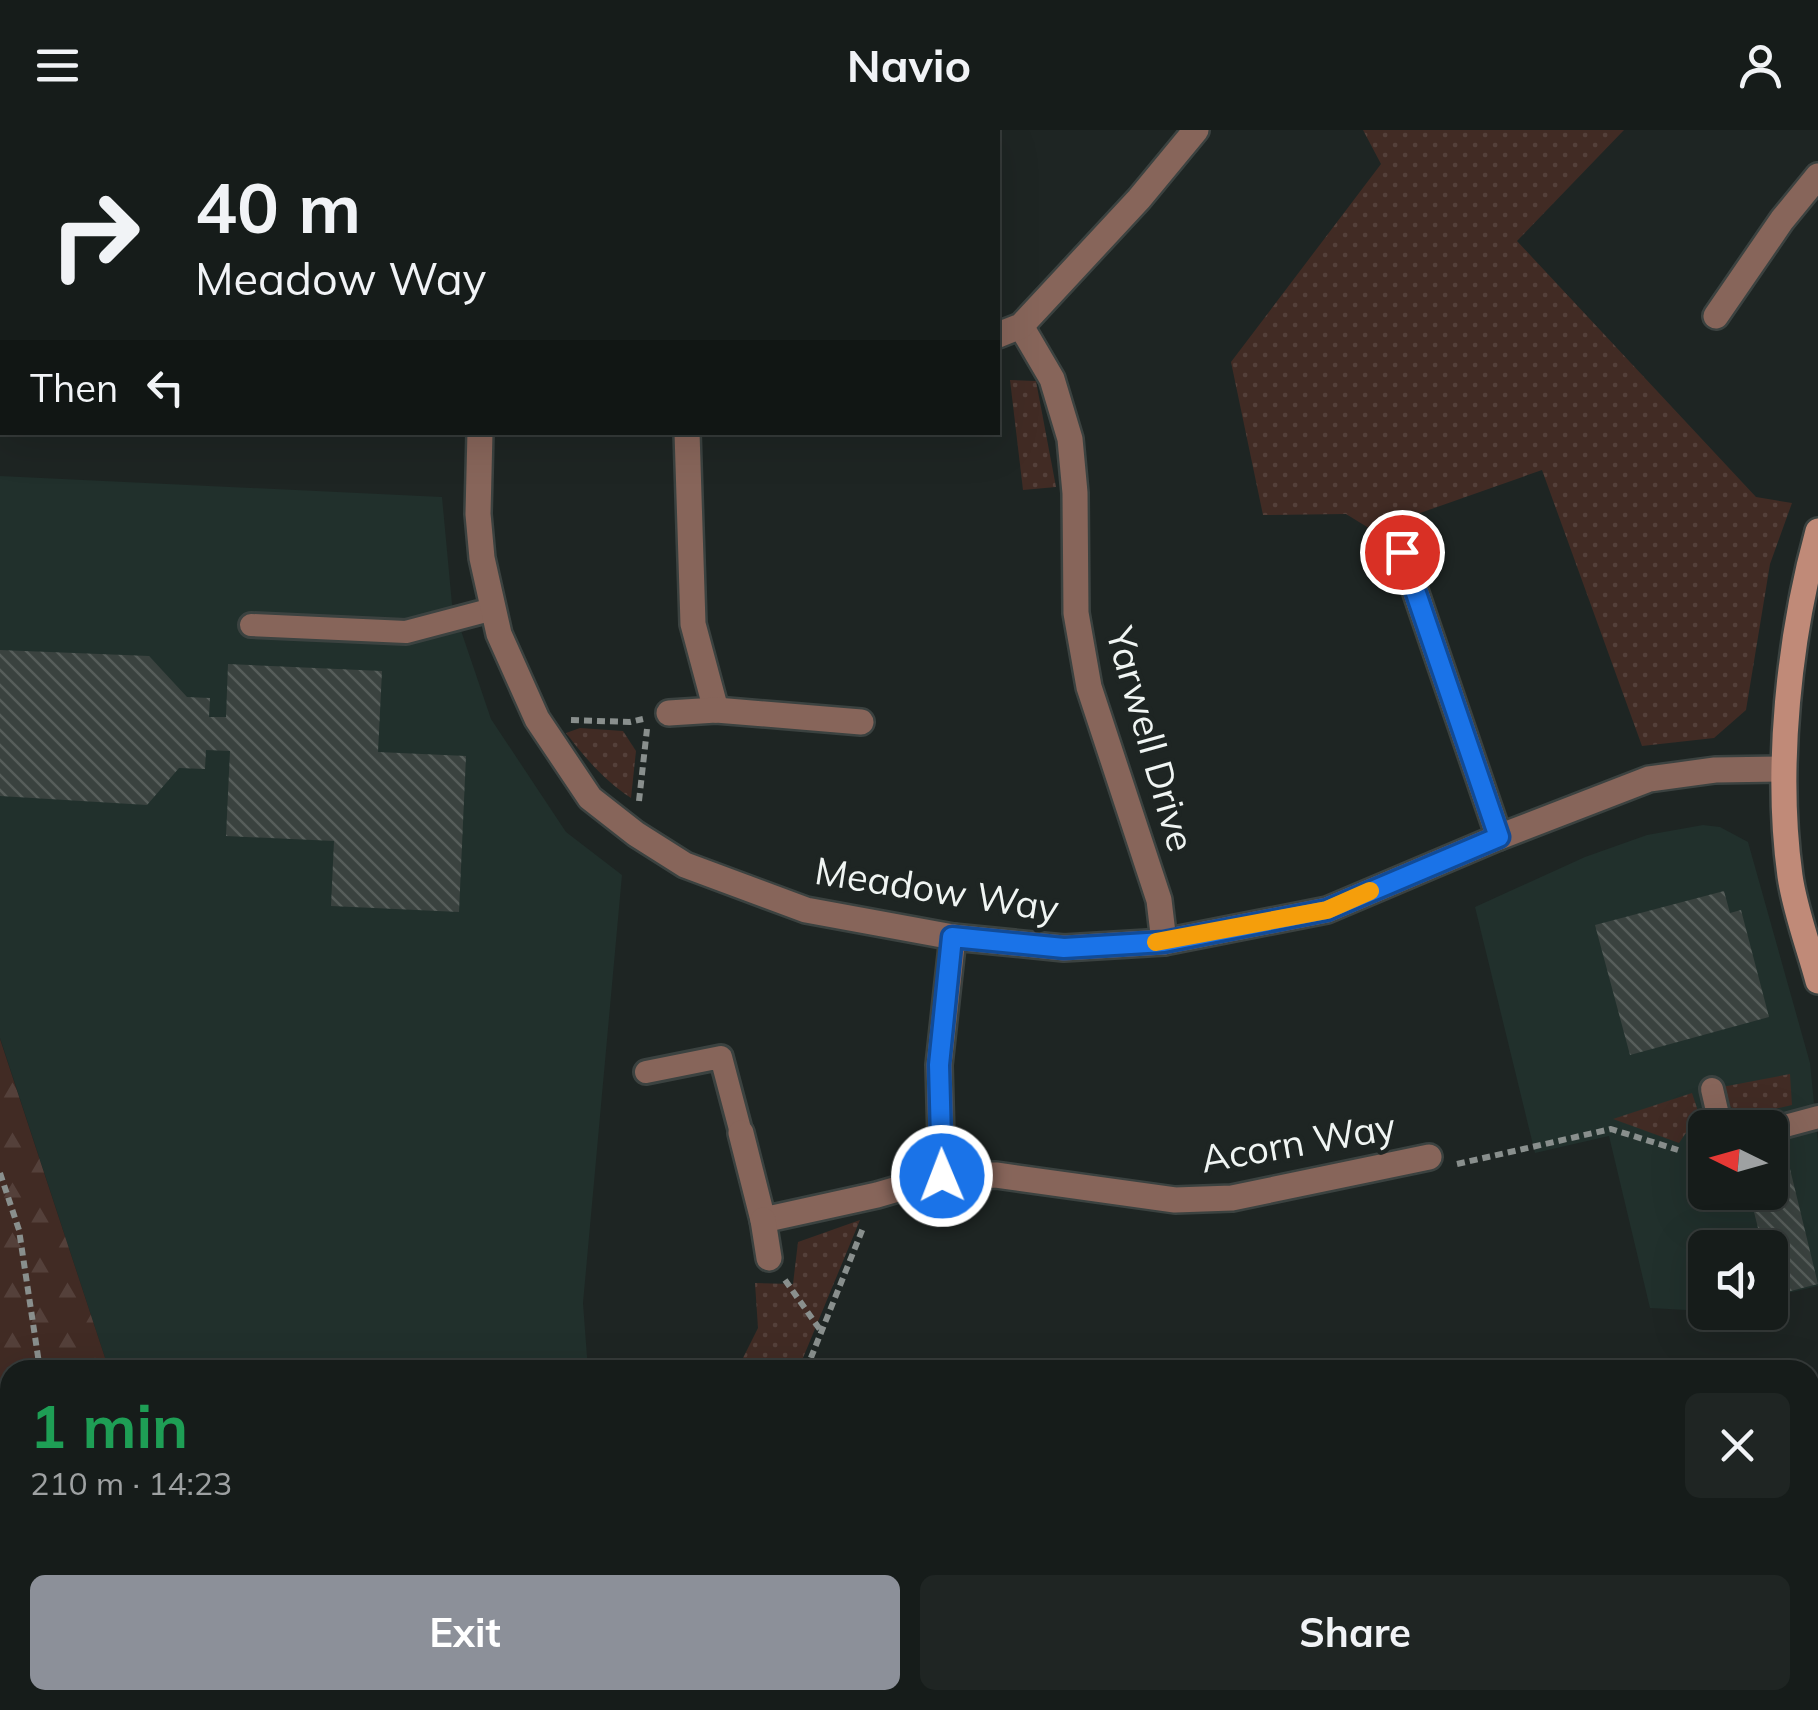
<!DOCTYPE html>
<meta charset="utf-8">
<style>
body{margin:0;font-family:Mulish,sans-serif;background:#1f2523;color:#f1f3f6;height:100vh;display:flex;flex-direction:column;font-size:38px;white-space:nowrap}
*{box-sizing:border-box;margin:0}
p{font-size:32px;color:#9ea1a2}
.icon{flex:none;width:55px;height:55px;fill:none;stroke:currentColor;stroke-width:2;stroke-linecap:round;stroke-linejoin:round}
.map{position:relative;flex:1;overflow:hidden}
.sheet{position:absolute;left:0px;top:1230px;width:1820px;height:350px;display:flex;flex-direction:column;background:#161c1a;border-radius:30px 30px 0 0;box-shadow:0 10px 40px #0002,0 0 0 2px #353a39}
.sheet>*{flex:none}
.banner{position:absolute;left:0px;top:0px;width:1000px;height:305px;box-shadow:0 10px 40px #0002,0 0 0 2px #353a39;background:#161c1a;color:#f1f3f6;overflow:hidden}
.needle{width:65px;rotate:275deg}
.buttons{position:absolute;left:1688px;top:980px;display:grid;gap:20px}
.buttons a{display:grid;place-items:center;width:100px;height:100px;border-radius:15px;background:#161c1a;box-shadow:0 10px 40px #0002,0 0 0 2px #353a39;font-size:50px}
.pin{position:absolute;display:grid;place-items:center;width:85px;height:85px;color:#fff;margin:-42px;border:5px solid #fff;border-radius:50%;box-shadow:0 2px 10px #0007}
.me{position:absolute;width:110px;margin:-55px;rotate:359deg;stroke-linejoin:round;filter:drop-shadow(0 0 8px #0008)}
.turn{display:flex;align-items:center;gap:35px;height:210px;padding:0 30px;font-size:45px}
.turn .icon{width:130px;height:130px;stroke-width:2.5}
.turn b{display:block;font-size:70px;line-height:85px}
.then{display:flex;align-items:center;height:95px;padding:0 30px;background:#0003;gap:20px;font-size:38px}
.round{display:grid;place-items:center;flex:none;width:105px;height:105px;border-radius:15px;background:#1f2523}
.headline{display:flex;align-items:center;justify-content:space-between;height:170px;padding:0 30px}
h1{font-size:60px;font-weight:700;line-height:75px;color:#1e9e55}
.action{display:flex;gap:20px;margin-top:auto;padding:20px 30px}
.action a{flex:1;height:115px;border-radius:15px;background:#8c9099;color:#fff;font-size:40px;font-weight:700;line-height:115px;text-align:center}
.action a+a{background:#1f2523;color:#f1f3f6}
header{display:flex;justify-content:space-between;align-items:center;height:130px;padding:0 30px;background:#161c1a;font-size:45px;font-weight:700}
.map>svg:first-child{display:block}
.built{fill:#21302c;fill-rule:evenodd}
.grass{fill:url(#grass-dots)}
.forest{fill:url(#forest-firs)}
.building{fill:url(#building-back-hatch)}
.lines{fill:none;stroke-linecap:round;stroke-linejoin:round}
.lane-casing{stroke:#3b4240;stroke-width:28}
.street-casing{stroke:#3b4240;stroke-width:30}
.secondary-casing{stroke:#3b4240;stroke-width:30}
.path{stroke:#898f8d;stroke-width:6;stroke-dasharray:8 5;stroke-linecap:butt}
.lane{stroke:#87655a;stroke-width:22}
.street{stroke:#87655a;stroke-width:25}
.secondary{stroke:#c08a78;stroke-width:25}
.route-casing{stroke:#114b97;stroke-width:25}
.route{stroke:#1a73e8;stroke-width:18}
.slow{stroke:#f59e0b;stroke-width:18}
.labels{text-anchor:middle;dominant-baseline:central;stroke-width:9;stroke-linejoin:round;paint-order:stroke}
.street-label{font-size:38px;fill:#f0f5f3;stroke:#1e2523}
</style>
<header><svg class="icon" aria-label="menu" viewBox="0 0 24 24"><path d="M4 6h16M4 12h16M4 18h16"/></svg>Navio<svg class="icon" aria-label="person" viewBox="0 0 24 24"><circle cx="12" cy="8" r="4"/><path d="M4 21q1-7 8-7t8 7"/></svg></header>
<div class="map">
<svg width="1818" height="1580" viewBox="0 0 1818 1580">
<defs>
<pattern id="grass-dots" width="8" height="8" patternUnits="userSpaceOnUse" patternTransform="scale(2.5)"><rect width="8" height="8" fill="#412b24"/><path d="M2 2h.1M6 6h.1" fill="none" stroke="#54403a" stroke-width="1.8" stroke-linecap="round"/></pattern>
<pattern id="forest-firs" width="22" height="20" patternUnits="userSpaceOnUse" patternTransform="scale(2.5)"><rect width="22" height="20" fill="#412b24"/><path d="M5 1l3.5 6h-7zM16 11l3.5 6h-7z" fill="#54403a"/></pattern>
<pattern id="building-back-hatch" width="6" height="6" patternUnits="userSpaceOnUse" patternTransform="scale(2.5)"><rect width="6" height="6" fill="#3a423f"/><path d="M-1 5l2 2M0 0l6 6M5-1l2 2" fill="none" stroke="#575e5b"/></pattern>
</defs>
<rect width="100%" height="100%" fill="#1e2523"/>
<!-- built -->
<g class="built">
<path d="M0,346L442,367L452,474L491,589L566,702L622,745L583,1173L588,1240H109L0,908Z"/>
<path d="M1703,695L1720,697L1748,712L1810,933L1818,1013V1156L1770,1167V1118H1705V1181L1650,1178L1609,1006L1535,1023L1475,777L1585,727L1647,705ZM1705,998H1770V1062H1705Z"/>
</g>
<!-- grass -->
<g class="grass">
<path d="M1363,0H1624L1517,111L1756,367L1792,373L1770,434L1746,580L1714,608L1642,616L1542,340L1372,400L1346,384L1263,385L1231,232L1381,34Z"/>
<path d="M1010,250L1036,251L1056,357L1023,360Z"/>
<path d="M580,598L623,601L636,621L631,668C604,650 586,629 566,603Z"/>
<path d="M1790,944L1792,975L1741,987L1726,972L1722,957Z"/>
<path d="M1692,963L1699,984L1679,1013L1613,989Z"/>
<path d="M860,1090L798,1240H737L758,1198L755,1153L793,1154L798,1112Z"/>
<path d="M10,1373V1468L0,1470V1374Z"/>
<path d="M213,1570H514L513,1580H202Z"/>
</g>
<!-- forest -->
<path class="forest" d="M0,909L109,1240H10V1373L0,1374Z"/>
<!-- building -->
<g class="building">
<path d="M0,520L149,526L187,567L210,568L209,587H226L228,534L382,541L378,622L466,626L459,782L331,776L334,711L226,706L230,621L206,620L205,639L179,638L147,675L0,666Z"/>
<path d="M1724,761L1730,783L1741,780L1769,887L1630,925L1595,795Z"/>
<path d="M1790,1039L1818,1154L1775,1165L1770,1146V1118H1763L1749,1062H1770V1045Z"/>
<path d="M1048,1570H1096L1095,1580H1047Z"/>
<path d="M1185,1570H1233L1232,1580H1184Z"/>
</g>
<g class="lines">
<!-- lane casing -->
<g class="lane-casing">
<g id="lane">
<path d="M251,495L406,502L493,479"/>
<path d="M646,942L721,927L741,1003"/>
<path d="M1712,959L1721,998"/>
<path d="M1770,1000L1818,987"/>
<path d="M1703,1027L1705,1026"/>
</g>
</g>
<!-- street casing -->
<g class="street-casing">
<g id="street">
<path d="M495,2L496,0"/>
<path d="M699,2V0"/>
<path d="M0,173L2,174"/>
<path d="M1716,186L1782,90L1818,46"/>
<path d="M1021,196L1052,249L1070,309L1075,363L1076,483L1089,557L1159,770L1164,812"/>
<path d="M998,205L1021,196L1139,69L1196,0"/>
<path d="M480,302L478,384L482,428L499,504L537,589L590,668L636,704L685,735L806,780L953,807L1064,818L1164,812L1327,780L1499,707L1649,649L1715,640L1783,639"/>
<path d="M687,302L693,494L716,580"/>
<path d="M1402,422L1499,707"/>
<path d="M669,583L716,580L861,592"/>
<path d="M741,1003L763,1090L877,1065L942,1046L996,1045L1175,1070L1232,1068L1429,1027"/>
<path d="M942,1046L939,935L953,807"/>
<path d="M763,1090L769,1128"/>
<path d="M1810,1540L1818,1541"/>
<path d="M202,1580L212,1570"/>
<path d="M513,1580L514,1570"/>
<path d="M1132,1580L1133,1570"/>
<path d="M1491,1580V1570"/>
</g>
</g>
<!-- secondary casing -->
<g class="secondary-casing">
<path id="secondary" d="M1818,401C1789,506 1775,638 1790,746C1795,781 1809,817 1818,851"/>
</g>
<!-- path -->
<g class="path">
<path d="M571,590L630,592L643,589"/>
<path d="M639,671L647,599"/>
<path d="M1457,1034L1611,999L1678,1020"/>
<path d="M0,1043L19,1100L40,1240"/>
<path d="M785,1150L821,1201"/>
<path d="M806,1240L863,1098"/>
<path d="M0,1374L10,1373"/>
</g>
<!-- lane -->
<use href="#lane" class="lane"/>
<!-- street -->
<use href="#street" class="street"/>
<!-- secondary -->
<use href="#secondary" class="secondary"/>
</g>
<g class="lines">
<!-- route casing -->
<g class="route-casing">
<path id="route" d="M942,1046L939,935L952,807L1064,818L1164,812L1327,780L1499,707L1402,422"/>
</g>
<!-- route -->
<use href="#route" class="route"/>
<!-- slow -->
<path class="slow" d="M1156,812L1327,780L1370,761"/>
</g>
<g class="labels">
<!-- street labels -->
<g class="street-label">
<text transform="translate(1151 609) rotate(74)">Yarwell Drive</text>
<text transform="translate(937 759) rotate(9)">Meadow Way</text>
<text transform="translate(1298 1012) rotate(-10)">Acorn Way</text>
</g>
</g>
</svg>
<div class="buttons">
<a><svg class="needle" viewBox="-14 -14 28 28"><path d="M0-13l5 13h-10z" fill="#e53935"/><path d="M0 13l5-13h-10z" fill="#9ea1a2"/></svg></a>
<a><svg class="icon" aria-label="sound" viewBox="0 0 24 24"><path d="M4 9h4l5-4v14l-5-4H4zM17 9q2 3 0 6"/></svg></a>
</div>
<div class="pin" style="left:1402px;top:422px;background:#d93025"><svg class="icon" aria-label="arrive" viewBox="0 0 24 24"><path d="M6 21V4h12l-3 4 3 4H6"/></svg></div>
<svg class="me" style="left:942px;top:1046px" viewBox="-20 -20 40 40"><circle r="17" fill="#1a73e8" stroke="#fff" stroke-width="3"/><path d="M0-11L8 9 0 5-8 9z" fill="#fff"/></svg>
<div class="banner">
<div class="turn"><svg class="icon" aria-label="right" viewBox="0 0 24 24"><path d="M7 20v-9h11M14 6l5 5-5 5"/></svg><div><b>40 m</b>Meadow Way</div></div>
<div class="then">Then<svg class="icon" aria-label="left" viewBox="0 0 24 24"><path d="M17 20v-9H6M10 6l-5 5 5 5"/></svg></div>
</div>
<section class="sheet">
<div class="headline"><div><h1>1 min</h1><p>210 m · 14:23</p></div><a class="round"><svg class="icon" aria-label="close" viewBox="0 0 24 24"><path d="M6 6l12 12M18 6L6 18"/></svg></a></div>
<div class="action"><a>Exit</a><a>Share</a></div>
</section>
</div>
